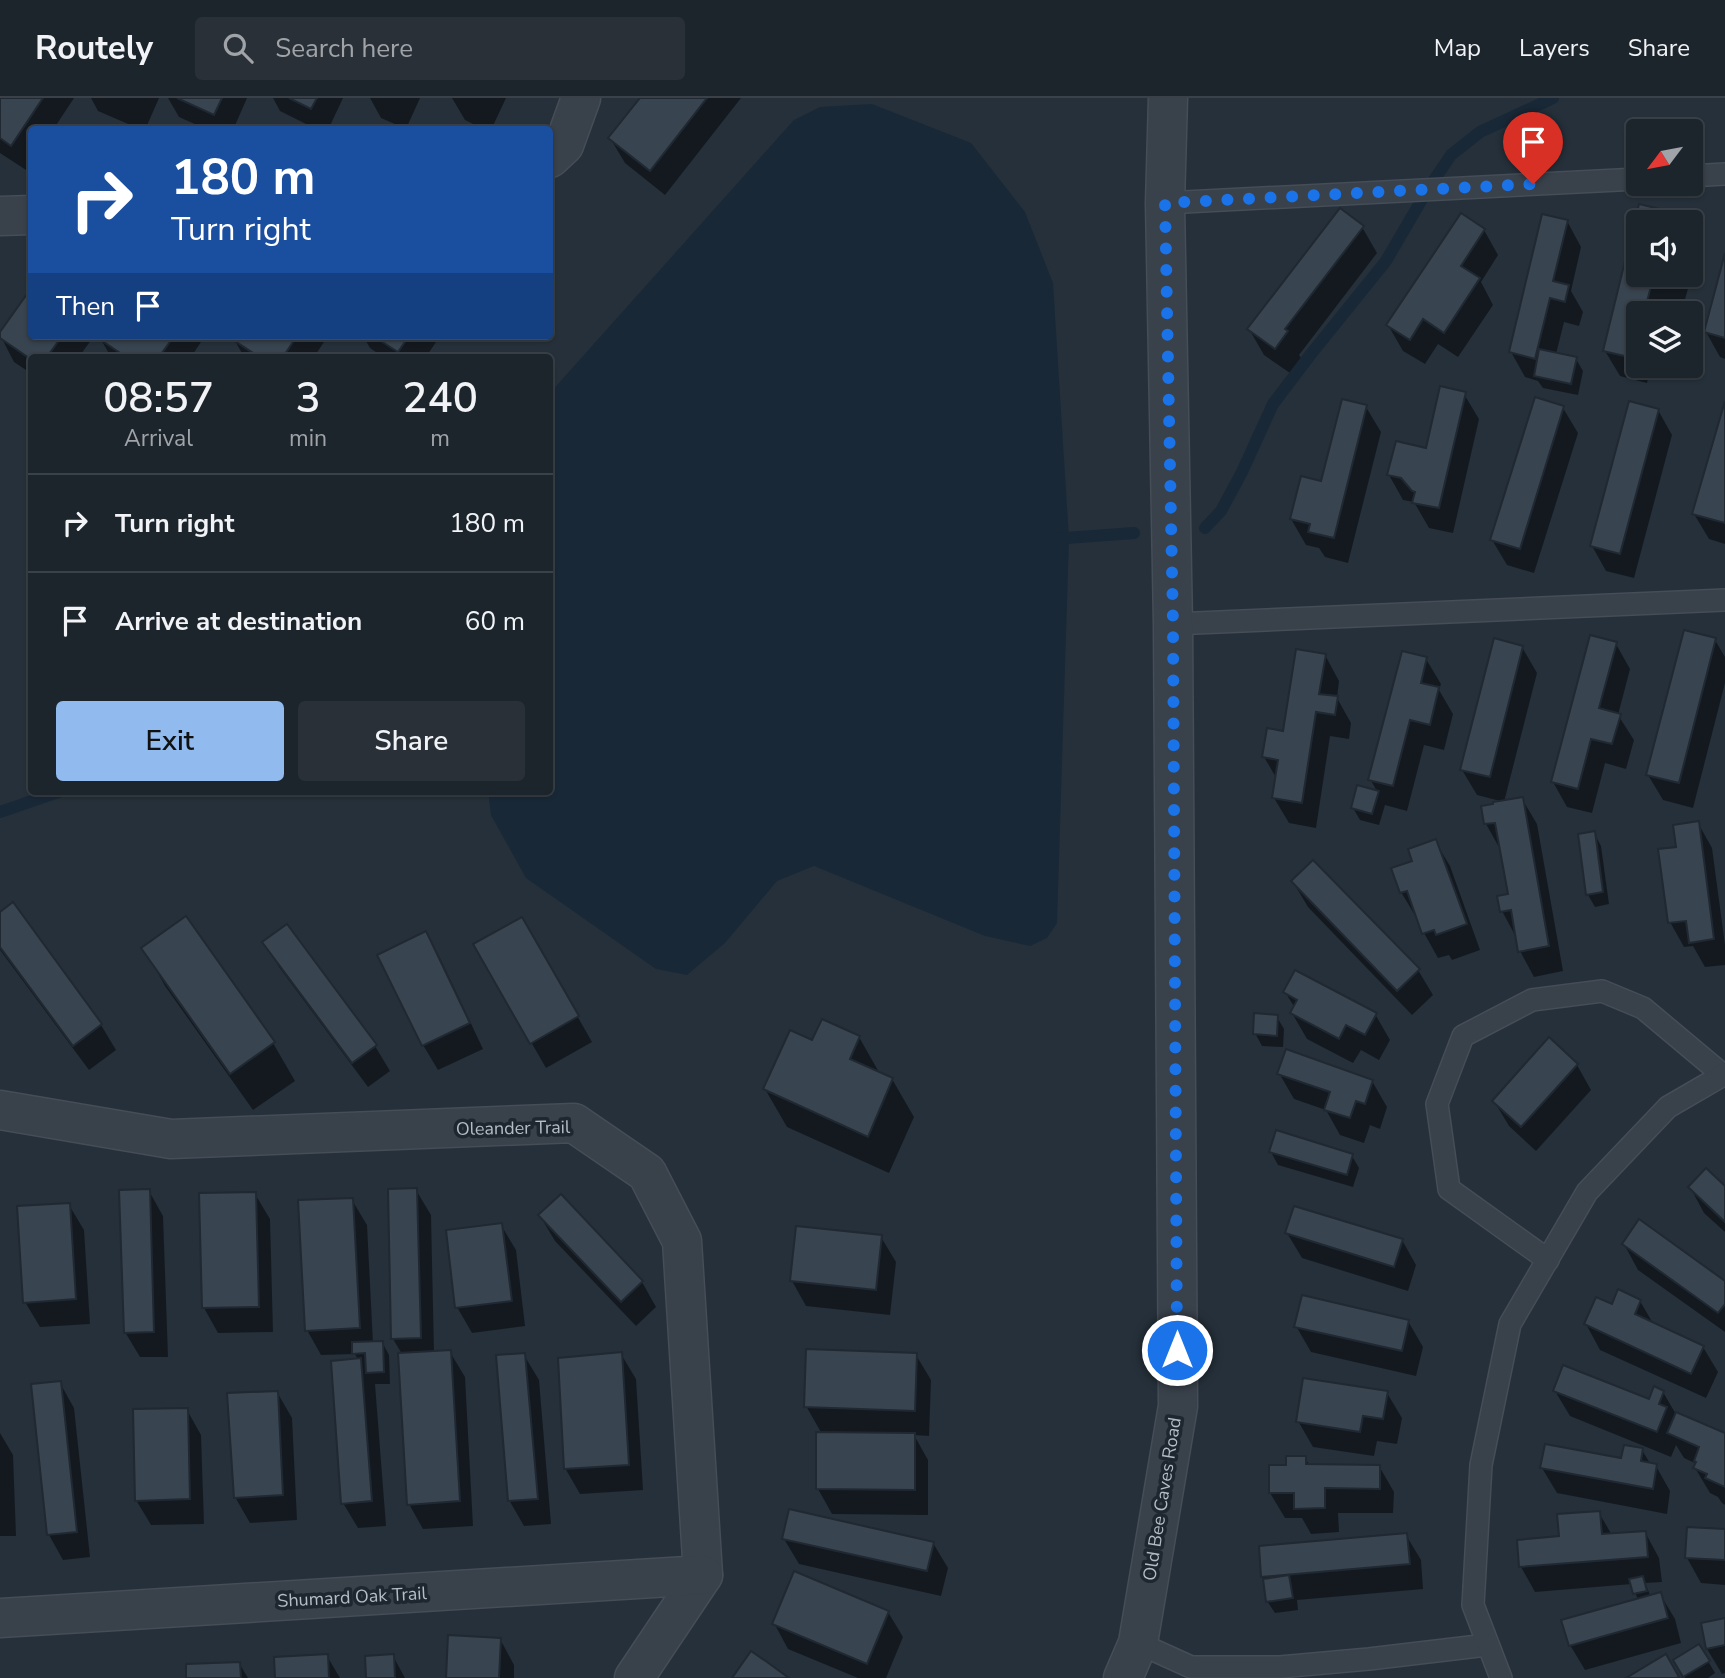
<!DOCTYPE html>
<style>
body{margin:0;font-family:"Nunito Sans",sans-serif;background:#293038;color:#f1f3f6;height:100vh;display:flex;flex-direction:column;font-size:26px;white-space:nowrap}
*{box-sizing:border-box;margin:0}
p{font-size:23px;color:#a0a4a9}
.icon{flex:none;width:38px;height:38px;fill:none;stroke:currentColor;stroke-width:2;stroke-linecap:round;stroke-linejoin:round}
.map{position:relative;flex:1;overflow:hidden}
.drawer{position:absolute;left:28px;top:256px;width:525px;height:441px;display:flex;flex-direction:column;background:#1c242c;border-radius:7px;box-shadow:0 2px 5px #0004,0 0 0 2px #3a4148}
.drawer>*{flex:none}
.guide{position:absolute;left:28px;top:28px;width:525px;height:214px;border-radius:7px;box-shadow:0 2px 5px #0004,0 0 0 2px #3a4148;background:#1a4fa0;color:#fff;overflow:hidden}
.needle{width:46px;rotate:238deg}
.tools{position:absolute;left:1626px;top:21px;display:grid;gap:14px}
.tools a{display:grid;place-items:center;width:77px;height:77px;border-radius:7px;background:#1c242c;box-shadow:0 2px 5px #0004,0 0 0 2px #3a4148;font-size:35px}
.pin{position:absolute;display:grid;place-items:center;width:60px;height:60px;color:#fff;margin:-72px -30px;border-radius:50% 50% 50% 0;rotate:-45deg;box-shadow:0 0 7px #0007}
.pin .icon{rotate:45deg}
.me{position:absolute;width:77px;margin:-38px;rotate:0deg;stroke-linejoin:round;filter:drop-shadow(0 0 5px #0008)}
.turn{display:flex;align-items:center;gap:24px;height:147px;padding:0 28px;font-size:32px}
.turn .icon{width:91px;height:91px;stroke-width:2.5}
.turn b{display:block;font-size:49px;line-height:60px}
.then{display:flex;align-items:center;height:66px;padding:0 28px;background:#0003;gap:14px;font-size:26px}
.eta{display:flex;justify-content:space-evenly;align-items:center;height:119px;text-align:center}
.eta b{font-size:42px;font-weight:600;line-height:49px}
.action{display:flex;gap:14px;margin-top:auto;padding:14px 28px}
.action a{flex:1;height:80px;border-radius:7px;background:#91bbee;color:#111;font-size:28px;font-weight:600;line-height:80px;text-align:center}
.action a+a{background:#293038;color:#f1f3f6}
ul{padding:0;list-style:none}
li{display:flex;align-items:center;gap:21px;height:98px;padding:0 28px;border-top:2px solid #3a4148}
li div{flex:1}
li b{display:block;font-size:26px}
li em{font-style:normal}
header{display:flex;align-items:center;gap:42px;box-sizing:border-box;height:98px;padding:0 35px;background:#1c242c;border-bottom:2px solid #3a4148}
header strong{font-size:33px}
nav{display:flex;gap:38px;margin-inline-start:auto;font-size:24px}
.search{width:490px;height:63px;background:#293038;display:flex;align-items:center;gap:18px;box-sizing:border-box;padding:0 24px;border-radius:7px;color:#a0a4a9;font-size:26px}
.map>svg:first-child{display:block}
.water{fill:#192837}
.shadow{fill:#0007}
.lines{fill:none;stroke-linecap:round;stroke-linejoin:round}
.stream{stroke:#192837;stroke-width:12}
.building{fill:#384450;stroke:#202832;stroke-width:2}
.service-casing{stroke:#454d57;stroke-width:24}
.minor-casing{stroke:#454d57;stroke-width:41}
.tertiary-casing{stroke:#454d57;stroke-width:41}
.service{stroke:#39414b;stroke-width:21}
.minor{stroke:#39414b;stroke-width:38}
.tertiary{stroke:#39414b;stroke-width:38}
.route{stroke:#1a73e8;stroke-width:12;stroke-dasharray:0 21.6}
.labels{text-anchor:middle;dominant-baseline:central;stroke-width:7;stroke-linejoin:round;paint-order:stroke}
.street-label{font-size:18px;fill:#b4bcc6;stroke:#1e2630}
</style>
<header>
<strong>Routely</strong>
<div class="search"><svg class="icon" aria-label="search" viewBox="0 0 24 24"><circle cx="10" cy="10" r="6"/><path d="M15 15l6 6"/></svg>Search here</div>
<nav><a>Map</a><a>Layers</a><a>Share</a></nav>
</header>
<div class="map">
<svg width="1725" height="1580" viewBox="0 0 1725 1580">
<rect width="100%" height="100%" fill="#25303a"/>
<!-- water -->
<path class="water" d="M872,6L971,45L1025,114L1053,185L1069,440L1057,825L1047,840L1030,848L985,838L814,768L777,783L725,845L687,877L656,871L526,780L491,717L488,693H550V295L794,22L820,9Z"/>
<!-- shadow -->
<g class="shadow">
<path d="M0,0H74L53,32H32V64L26,72L0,55Z"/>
<path d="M91,0H159L145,32H142L98,13Z"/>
<path d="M168,0H247L233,32H208L179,19Z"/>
<path d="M273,0H343L328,32H318L280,13Z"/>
<path d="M370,0H420L406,31L381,20Z"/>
<path d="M452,0H506L491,32H485L465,22Z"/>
<path d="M642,0H741L665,97L625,65L610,40Z"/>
<path d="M1640,109L1667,115L1672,124H1638V177H1683L1689,187L1684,205L1668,201L1664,215H1638V268H1651L1647,285L1620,278L1605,253Z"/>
<path d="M1567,123L1581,149L1571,193L1583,214L1579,228L1564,224L1556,256L1576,261L1583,273L1578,297L1543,290L1538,283L1525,279L1511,254Z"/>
<path d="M1362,129L1377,155L1299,257L1301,260L1290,275L1264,257L1249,231Z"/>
<path d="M1484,132L1498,157L1481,184L1493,207L1458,259L1438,246L1425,266L1403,253L1388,227Z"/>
<path d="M1725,162V261L1720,259L1706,234Z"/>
<path d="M0,237L32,238H94L79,259H32V276L14,264Z"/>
<path d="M101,238H205L191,259H111L100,240Z"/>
<path d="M236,238H328L314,259H244L234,241Z"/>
<path d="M363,238H440L426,259H383L370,250Z"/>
<path d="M1464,296L1479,321L1453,435L1429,430L1414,404L1403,402L1389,377L1428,352Z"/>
<path d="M1366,309L1381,334L1348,465L1325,459L1319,450L1306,447L1291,421L1323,385Z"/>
<path d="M1725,309V446L1709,441L1694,416Z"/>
<path d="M1563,310L1578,335L1534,475L1507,467L1492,442Z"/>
<path d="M1658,312L1672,337L1634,480L1606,473L1592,448Z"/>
<path d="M1715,542L1725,559V585L1693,710L1663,702L1648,677Z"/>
<path d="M1616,546L1630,571L1618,617L1634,642L1626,671L1605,665L1592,715L1567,709L1553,684Z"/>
<path d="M1522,549L1537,575L1504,704L1477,697L1462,672Z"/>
<path d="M1325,557L1339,583L1337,600L1351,625L1349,641L1330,638L1316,730L1289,725L1274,700L1277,681L1264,659L1285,635Z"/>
<path d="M1426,561L1441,586L1439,592L1453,616L1444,652L1424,647L1407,713L1385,707L1379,727L1360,722L1353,710L1378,695L1370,681Z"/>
<path d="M1522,701L1537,726L1563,873L1534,879L1520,853L1516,839L1502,813L1510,798L1500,751L1486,726Z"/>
<path d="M1698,725L1712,750L1725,847V867L1705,869L1693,848L1684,849L1670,824L1678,750Z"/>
<path d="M1594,735L1601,748L1609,806L1595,809L1588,797Z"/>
<path d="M1435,743L1450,768L1480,852L1452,862L1449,857L1438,860L1424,835L1418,819H1416L1401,794L1414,764Z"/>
<path d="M1293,784L1418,872L1433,897L1412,917L1308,809Z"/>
<path d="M13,807L101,927L116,952L89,972L0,852V816Z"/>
<path d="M185,821L273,945L295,983L253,1012L165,888L144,850Z"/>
<path d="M522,821L592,944L546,970L475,847Z"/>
<path d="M426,835L440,860L483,951L438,972L423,947Z"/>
<path d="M265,844L375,948L390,973L368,989L279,869Z"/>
<path d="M1285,894L1375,916L1390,942L1379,962L1361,952L1353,965L1307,941L1292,915L1295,910Z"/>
<path d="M1277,919L1284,931L1283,949L1262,948L1255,935Z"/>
<path d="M859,939L880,976L892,981L914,1019L889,1075L787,1029L765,991L812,944Z"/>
<path d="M1577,967L1591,992L1536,1053L1509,1028L1494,1003Z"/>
<path d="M1279,975L1372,983L1387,1009L1380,1031L1370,1027L1364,1045L1340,1037L1326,1012L1294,1001Z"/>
<path d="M1271,1054L1352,1058L1359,1070L1353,1089L1278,1067Z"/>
<path d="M1690,1089L1725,1091V1134L1704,1115Z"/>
<path d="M416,1092L431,1117L434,1255L450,1254L465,1279L473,1428L423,1431L409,1406L402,1256L393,1241Z"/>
<path d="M149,1093L163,1118L168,1259H140L125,1234Z"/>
<path d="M255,1096L270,1121L273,1234L218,1235L204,1210Z"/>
<path d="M352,1102L367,1127L373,1245L382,1244L389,1257L390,1286H375L386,1428L358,1430L343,1405L358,1262L355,1256L321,1257L307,1232Z"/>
<path d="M69,1107L84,1132L90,1226L40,1229L25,1204Z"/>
<path d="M540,1118L642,1184L656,1209L636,1228L555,1143Z"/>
<path d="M501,1127L516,1152L525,1228L472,1235L457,1209Z"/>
<path d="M1287,1135L1402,1142L1416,1167L1408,1193L1302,1160Z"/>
<path d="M881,1139L896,1164L890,1217L806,1208L792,1183Z"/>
<path d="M1624,1146L1725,1185V1234L1638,1172Z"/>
<path d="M1640,1203L1654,1227L1703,1249L1718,1274L1706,1300L1600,1252L1586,1226L1613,1208Z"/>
<path d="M1408,1223L1423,1249L1416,1278L1311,1254L1296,1228Z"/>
<path d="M621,1256L636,1281L643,1392L580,1396L565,1370Z"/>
<path d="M524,1257L539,1282L551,1426L524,1428L509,1402Z"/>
<path d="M916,1257L931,1282L929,1338L914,1337L928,1362V1417L832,1416L818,1391L822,1336L806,1308Z"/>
<path d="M60,1285L74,1310L90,1459L63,1462L49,1437Z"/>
<path d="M1555,1293L1650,1304L1663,1294L1677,1318L1725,1337V1407L1722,1405L1718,1399L1710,1395L1695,1370L1697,1366L1684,1360L1676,1347L1671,1359L1570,1318Z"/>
<path d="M277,1294L292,1320L297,1422L250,1425L235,1399Z"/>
<path d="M1387,1295L1402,1320L1397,1346L1377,1343L1374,1358L1313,1349L1298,1323Z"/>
<path d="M187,1312L201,1337L204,1426L151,1427L136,1402Z"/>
<path d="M0,1335L13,1357L16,1438H0Z"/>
<path d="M1642,1352L1651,1367L1656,1368L1670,1393L1667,1416L1557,1395L1542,1370L1623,1362Z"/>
<path d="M1305,1360L1310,1368H1379L1394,1394L1393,1415H1338L1339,1434L1311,1436L1302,1420H1285L1270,1395L1288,1369Z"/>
<path d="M1599,1415L1612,1437L1645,1434L1659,1460L1662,1484L1645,1485L1651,1499L1660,1496L1675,1521L1681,1545L1585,1572L1570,1547L1638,1502L1632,1486L1535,1494L1521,1469Z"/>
<path d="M1725,1433V1487L1701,1485L1687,1460Z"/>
<path d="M1406,1437L1421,1462L1423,1491L1297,1502L1298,1512L1275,1515L1267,1503L1263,1479Z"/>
<path d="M784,1441L933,1445L948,1470L941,1498L799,1466Z"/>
<path d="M888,1514L903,1539L886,1580H858L788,1551L774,1525Z"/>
<path d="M1725,1521V1575L1722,1576L1707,1551Z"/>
<path d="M500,1541L514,1567V1580H448Z"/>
<path d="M1699,1548L1715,1575L1708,1580H1685L1675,1563Z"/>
<path d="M327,1558L340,1580H277Z"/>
<path d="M393,1558L405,1580H368Z"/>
<path d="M239,1565L248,1580H188Z"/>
</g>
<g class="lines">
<!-- stream -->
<g class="stream">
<path d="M1205,430L1221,413L1242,374L1273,306L1311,256L1386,163L1428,91L1451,57L1480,34L1553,0"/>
<path d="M1053,441L1134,435"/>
<path d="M0,714L61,693"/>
</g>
</g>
<!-- building -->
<g class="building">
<path d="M0,0H43L11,48L0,40Z"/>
<path d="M177,0H222L214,17Z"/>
<path d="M289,0H317L311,11Z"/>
<path d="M640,0H707L650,73L608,40Z"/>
<path d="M1639,106L1668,113L1665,124H1638V177H1654L1644,215H1638V241L1633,260L1603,253Z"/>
<path d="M1340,110L1364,128L1285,231L1288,233L1275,251L1247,231Z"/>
<path d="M1461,115L1485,131L1461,168L1480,180L1444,235L1423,221L1410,242L1386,227Z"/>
<path d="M1542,116L1568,122L1553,183L1569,187L1565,204L1550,200L1535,261L1509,254Z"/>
<path d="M1725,155V240L1704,234Z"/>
<path d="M32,189V238H62L47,259H32V262L0,240V234Z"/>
<path d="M99,238H174L159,259H126L98,240Z"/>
<path d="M233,238H297L283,259H259L232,241Z"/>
<path d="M373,238H409L398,254Z"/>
<path d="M1539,251L1577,259L1571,286L1534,278Z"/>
<path d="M1440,288L1466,294L1439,410L1412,405L1415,394L1412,393L1401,380L1387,377L1396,343L1426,350Z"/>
<path d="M1535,299L1564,308L1520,451L1490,442Z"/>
<path d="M1342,301L1367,307L1334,440L1308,434L1310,426L1290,421L1301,378L1321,383Z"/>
<path d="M1629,303L1659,311L1620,456L1590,448Z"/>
<path d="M1725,303V425L1692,416Z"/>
<path d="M1684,532L1716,540L1679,685L1646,677Z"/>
<path d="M1590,537L1617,544L1599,610L1621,616L1612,646L1591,641L1578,691L1551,684Z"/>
<path d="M1494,540L1523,548L1490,679L1460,672Z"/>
<path d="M1296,551L1326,556L1319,596L1338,598L1335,617L1316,614L1302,705L1272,700L1278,662L1262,659L1267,630L1283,633Z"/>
<path d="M1402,553L1427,559L1421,585L1439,589L1430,627L1410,622L1393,688L1368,682Z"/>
<path d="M1357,687L1379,693L1372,716L1351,710Z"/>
<path d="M1523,699L1549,848L1518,854L1511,812L1500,814L1497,798L1508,796L1495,725L1484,726L1481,708L1493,706V704Z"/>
<path d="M1699,723L1714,841L1689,845L1686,823L1668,825L1658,751L1676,749L1673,727Z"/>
<path d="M1595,733L1603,794L1586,797L1578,736Z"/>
<path d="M1436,741L1467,826L1436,837L1434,832L1422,836L1407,793L1400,795L1391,770L1412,763L1408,751Z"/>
<path d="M1313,762L1420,871L1397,893L1291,783Z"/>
<path d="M13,804L102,926L73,948L0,849V814Z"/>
<path d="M186,818L275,944L230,976L141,850Z"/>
<path d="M522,819L579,918L530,946L473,846Z"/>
<path d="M287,826L377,947L352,965L262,844Z"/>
<path d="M426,833L470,925L422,948L377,857Z"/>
<path d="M1295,872L1377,915L1365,937L1346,927L1339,941L1290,915L1297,902L1283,894Z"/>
<path d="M1254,915L1278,917L1277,938L1253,936Z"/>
<path d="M822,921L860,938L850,961L893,980L868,1039L763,991L790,932L812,942Z"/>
<path d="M1549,939L1578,966L1521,1029L1492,1003Z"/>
<path d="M1286,951L1373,982L1365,1006L1356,1003L1350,1020L1324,1012L1330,994L1277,976Z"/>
<path d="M1276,1032L1353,1056L1347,1077L1269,1054Z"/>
<path d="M1706,1070L1725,1088V1124L1688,1089Z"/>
<path d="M417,1090L421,1240L391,1241L388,1091Z"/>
<path d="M150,1091L154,1234L124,1235L119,1092Z"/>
<path d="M256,1094L259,1209L202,1210L199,1095Z"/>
<path d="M561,1096L643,1183L621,1204L538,1117Z"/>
<path d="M353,1100L360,1230L305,1233L298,1102Z"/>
<path d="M70,1105L76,1201L23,1205L17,1108Z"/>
<path d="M1294,1108L1403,1141L1394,1169L1285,1135Z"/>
<path d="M1639,1121L1725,1183V1206L1718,1215L1622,1146Z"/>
<path d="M502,1125L512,1203L455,1210L446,1132Z"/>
<path d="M796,1128L882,1137L876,1192L790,1183Z"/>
<path d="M1618,1191L1641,1202L1635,1216L1704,1248L1691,1276L1584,1226L1596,1199L1612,1206Z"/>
<path d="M1302,1197L1409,1222L1402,1253L1294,1229Z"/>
<path d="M383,1243L384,1274L366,1275L365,1255L352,1256V1244Z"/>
<path d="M806,1251L917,1255L915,1313L804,1309Z"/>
<path d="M451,1252L460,1403L407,1407L398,1255Z"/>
<path d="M622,1254L629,1367L564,1371L558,1260Z"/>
<path d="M525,1255L538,1401L508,1403L496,1257Z"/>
<path d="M361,1260L372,1403L341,1406L331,1263Z"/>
<path d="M1563,1267L1649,1301L1654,1288L1664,1293L1659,1306L1667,1309L1657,1334L1553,1293Z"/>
<path d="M1303,1280L1388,1293L1383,1321L1363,1318L1360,1334L1296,1324Z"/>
<path d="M61,1283L77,1434L47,1437L31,1286Z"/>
<path d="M278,1293L283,1397L234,1400L227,1295Z"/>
<path d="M188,1310L190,1401L135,1403L133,1311Z"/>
<path d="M1676,1314L1725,1335V1389L1705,1380L1707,1376L1693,1370L1696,1364L1694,1363L1699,1349L1667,1335Z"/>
<path d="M816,1334L915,1335V1392L816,1391Z"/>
<path d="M1545,1346L1621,1360L1624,1347L1643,1350L1641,1363L1657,1366L1653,1391L1540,1370Z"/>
<path d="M1286,1358H1306V1366L1380,1367V1391L1325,1390V1410L1294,1411V1395H1269V1367H1286Z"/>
<path d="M789,1411L934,1444L927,1473L782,1441Z"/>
<path d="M1600,1413L1602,1436L1646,1433L1648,1459L1519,1469L1517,1442L1559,1438L1557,1416Z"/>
<path d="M1687,1429L1725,1431V1462L1685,1460Z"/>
<path d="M1407,1435L1410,1466L1261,1479L1259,1448Z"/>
<path d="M794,1473L889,1513L867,1566L772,1526Z"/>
<path d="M1289,1477L1293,1500L1266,1504L1263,1481Z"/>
<path d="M1643,1478L1647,1493L1633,1496L1629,1481Z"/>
<path d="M1661,1494L1668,1520L1569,1548L1561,1522Z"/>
<path d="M1725,1520V1547L1706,1551L1701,1525Z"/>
<path d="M448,1537L501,1540L499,1580H446Z"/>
<path d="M1699,1546L1710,1563L1683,1579L1673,1562Z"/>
<path d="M751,1553L767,1564L789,1580H732Z"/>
<path d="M328,1556L329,1580H275L274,1559Z"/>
<path d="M394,1556L395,1580H366L365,1558Z"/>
<path d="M1666,1556L1679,1579L1677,1580H1626Z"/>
<path d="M240,1564L241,1580H186V1566Z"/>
</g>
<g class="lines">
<!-- service casing -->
<g class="service-casing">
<g id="service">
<path d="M1690,78L1725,76"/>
<path d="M1165,105L1638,81"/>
<path d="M1173,526L1725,502"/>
<path d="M1548,1162L1449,1091L1437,1006L1463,938L1532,902L1602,893L1643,910L1723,977"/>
<path d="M1138,1545L1191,1569H1280L1369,1561L1487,1547"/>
<path d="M1501,1580L1473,1507L1481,1367L1510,1226L1587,1094L1668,1009L1725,976"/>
</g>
</g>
<!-- minor casing -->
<g class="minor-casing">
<g id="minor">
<path d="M550,60L564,47L581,0"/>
<path d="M0,118L32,117"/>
<path d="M0,1012L171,1041L574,1025L647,1075L682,1143L703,1477L634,1580"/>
<path d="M0,1520L703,1477"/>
</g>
</g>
<!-- tertiary casing -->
<g class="tertiary-casing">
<path id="tertiary" d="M1123,1580L1138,1545L1178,1308L1173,526L1165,105L1168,0"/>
</g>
<!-- service -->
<use href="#service" class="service"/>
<!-- minor -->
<use href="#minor" class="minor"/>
<!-- tertiary -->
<use href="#tertiary" class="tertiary"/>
</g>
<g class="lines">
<!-- route -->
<path class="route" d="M1177,1252L1173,526L1165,105L1533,86"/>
</g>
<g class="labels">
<!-- street labels -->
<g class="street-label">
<text transform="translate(513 1030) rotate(-1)">Oleander Trail</text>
<text transform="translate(1162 1401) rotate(-81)">Old Bee Caves Road</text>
<text transform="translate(352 1499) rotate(-3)">Shumard Oak Trail</text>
</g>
</g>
</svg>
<div class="tools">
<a><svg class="needle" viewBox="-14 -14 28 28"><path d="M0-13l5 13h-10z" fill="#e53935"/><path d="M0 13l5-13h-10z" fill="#a0a4a9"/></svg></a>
<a><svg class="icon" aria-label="sound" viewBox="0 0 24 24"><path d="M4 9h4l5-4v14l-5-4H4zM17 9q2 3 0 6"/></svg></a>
<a><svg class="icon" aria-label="layers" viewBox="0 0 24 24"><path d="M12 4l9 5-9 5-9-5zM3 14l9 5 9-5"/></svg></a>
</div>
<div class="pin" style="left:1533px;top:86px;background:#d93025"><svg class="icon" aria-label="arrive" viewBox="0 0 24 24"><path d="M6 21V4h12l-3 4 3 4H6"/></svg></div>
<svg class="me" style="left:1177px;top:1252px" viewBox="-20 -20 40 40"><circle r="17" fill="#1a73e8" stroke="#fff" stroke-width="3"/><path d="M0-11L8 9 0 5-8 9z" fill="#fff"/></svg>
<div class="guide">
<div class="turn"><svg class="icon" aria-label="right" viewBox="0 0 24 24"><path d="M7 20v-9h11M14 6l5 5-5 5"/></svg><div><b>180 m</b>Turn right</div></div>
<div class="then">Then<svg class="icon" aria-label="arrive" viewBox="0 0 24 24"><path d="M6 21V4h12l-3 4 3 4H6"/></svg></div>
</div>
<section class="drawer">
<div class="eta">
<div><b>08:57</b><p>Arrival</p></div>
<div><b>3</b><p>min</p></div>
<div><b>240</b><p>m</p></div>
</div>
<ul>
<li><svg class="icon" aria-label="right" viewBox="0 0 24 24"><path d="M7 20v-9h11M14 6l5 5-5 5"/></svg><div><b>Turn right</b></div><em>180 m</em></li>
<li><svg class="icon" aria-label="arrive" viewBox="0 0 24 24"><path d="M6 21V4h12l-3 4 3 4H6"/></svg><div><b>Arrive at destination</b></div><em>60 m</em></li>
</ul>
<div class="action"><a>Exit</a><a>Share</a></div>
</section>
</div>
